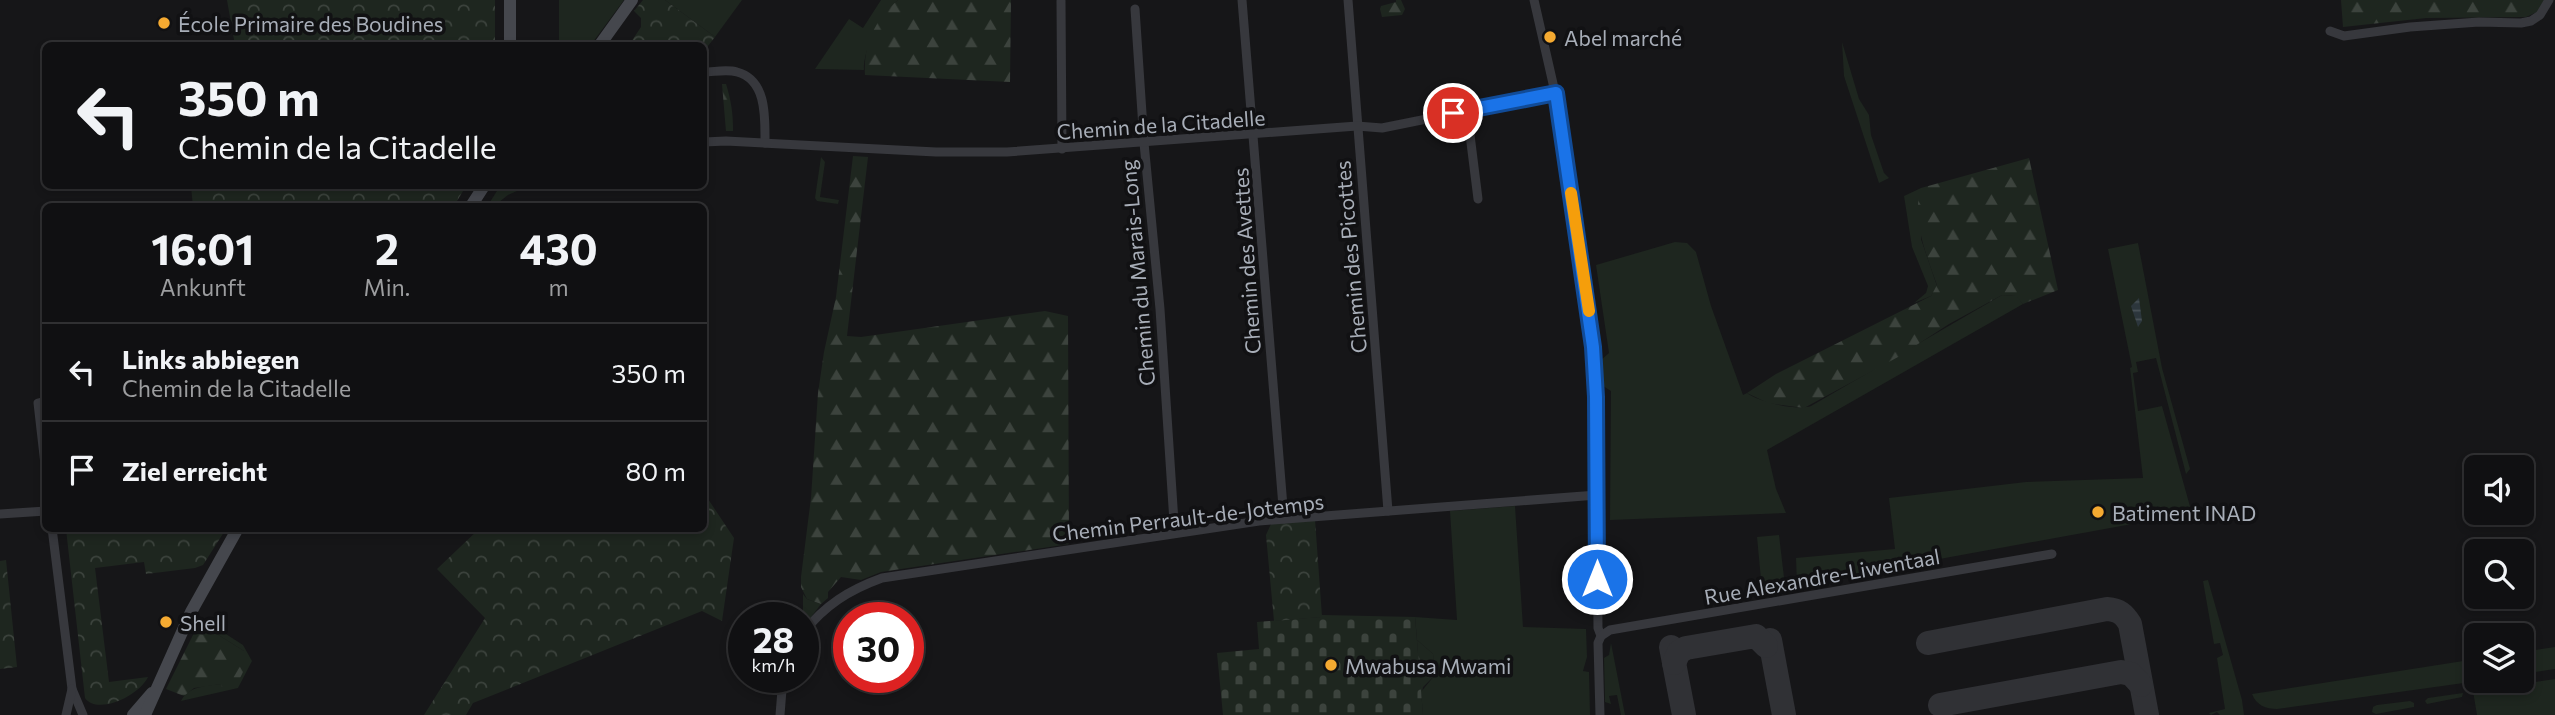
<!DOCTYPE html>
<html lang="de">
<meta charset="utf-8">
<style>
body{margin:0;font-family:Commissioner,sans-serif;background:#1e1e20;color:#f1f3f6;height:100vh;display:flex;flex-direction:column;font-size:26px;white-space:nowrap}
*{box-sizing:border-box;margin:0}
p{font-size:23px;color:#9c9d9f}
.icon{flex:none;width:38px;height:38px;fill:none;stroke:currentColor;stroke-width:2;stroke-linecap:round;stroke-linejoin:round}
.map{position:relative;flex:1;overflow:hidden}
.details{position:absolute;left:42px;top:203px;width:665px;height:329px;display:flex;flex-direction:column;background:#101012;border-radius:10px;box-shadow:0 4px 10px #0003,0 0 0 2px #303032}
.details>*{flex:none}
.banner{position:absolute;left:42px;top:42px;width:665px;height:147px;border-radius:10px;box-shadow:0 4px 10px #0003,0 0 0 2px #303032;background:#101012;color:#f1f3f6;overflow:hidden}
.fabs{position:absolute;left:2464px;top:455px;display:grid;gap:14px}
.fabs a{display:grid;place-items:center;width:70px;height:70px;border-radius:10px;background:#101012;box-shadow:0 4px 10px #0003,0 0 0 2px #303032;font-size:35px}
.speed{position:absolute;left:728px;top:602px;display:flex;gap:14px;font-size:35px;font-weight:700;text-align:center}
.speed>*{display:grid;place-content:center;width:91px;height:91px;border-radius:50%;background:#101012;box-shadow:0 4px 10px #0003,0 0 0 2px #303032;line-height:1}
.speed small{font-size:18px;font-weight:400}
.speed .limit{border:10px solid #d22;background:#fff;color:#111}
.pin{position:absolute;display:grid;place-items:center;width:60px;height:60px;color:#fff;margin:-30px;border:4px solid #fff;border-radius:50%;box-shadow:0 2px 7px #0007}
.me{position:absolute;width:77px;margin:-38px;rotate:0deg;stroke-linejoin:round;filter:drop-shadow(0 0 5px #0008)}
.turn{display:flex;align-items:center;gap:24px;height:147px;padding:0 21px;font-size:32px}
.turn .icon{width:91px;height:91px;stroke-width:2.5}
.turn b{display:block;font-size:49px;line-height:60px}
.eta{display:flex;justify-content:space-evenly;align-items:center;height:119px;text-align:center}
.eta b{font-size:42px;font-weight:700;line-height:49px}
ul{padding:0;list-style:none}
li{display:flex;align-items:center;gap:21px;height:98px;padding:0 21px;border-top:2px solid #303032}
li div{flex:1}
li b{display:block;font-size:26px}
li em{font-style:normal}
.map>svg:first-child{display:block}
.green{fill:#1e261f}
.forest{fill:url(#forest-firs)}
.cemetery{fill:url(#cemetery-stones)}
.park{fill:url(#park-crowns)}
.water{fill:url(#water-rules)}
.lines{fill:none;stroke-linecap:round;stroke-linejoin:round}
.taxiway{stroke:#303135;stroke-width:24}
.street{stroke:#37383d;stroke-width:9}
.secondary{stroke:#45474d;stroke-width:12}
.route-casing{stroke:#114b97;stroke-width:18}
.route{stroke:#1a73e8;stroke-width:12}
.slow{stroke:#f59e0b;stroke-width:12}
.poi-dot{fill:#f5aa31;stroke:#111113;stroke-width:2.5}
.labels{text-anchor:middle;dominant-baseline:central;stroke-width:7;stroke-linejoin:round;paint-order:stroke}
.poi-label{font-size:21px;fill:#a8aeb8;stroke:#111113;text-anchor:start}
.street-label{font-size:21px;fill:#a8aeb8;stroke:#111113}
</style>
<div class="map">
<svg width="2555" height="715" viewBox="0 0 2555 715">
<defs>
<pattern id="forest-firs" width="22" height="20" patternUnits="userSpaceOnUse" patternTransform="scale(1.75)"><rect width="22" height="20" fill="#1e261f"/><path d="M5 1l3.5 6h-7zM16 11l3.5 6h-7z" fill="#3c433d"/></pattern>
<pattern id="cemetery-stones" width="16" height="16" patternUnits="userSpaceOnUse" patternTransform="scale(1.75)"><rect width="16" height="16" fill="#1e261f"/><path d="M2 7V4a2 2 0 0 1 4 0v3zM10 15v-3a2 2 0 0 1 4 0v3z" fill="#3c433d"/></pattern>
<pattern id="park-crowns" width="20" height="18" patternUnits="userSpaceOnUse" patternTransform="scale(1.75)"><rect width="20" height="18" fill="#1e261f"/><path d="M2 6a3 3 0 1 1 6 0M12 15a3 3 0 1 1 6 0" fill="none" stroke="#3c433d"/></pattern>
<pattern id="water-rules" width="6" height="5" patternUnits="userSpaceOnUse" patternTransform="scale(1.75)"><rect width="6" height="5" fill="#2c363c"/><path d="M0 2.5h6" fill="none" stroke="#485156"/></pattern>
</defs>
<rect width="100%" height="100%" fill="#161618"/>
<!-- green -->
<g class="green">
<path d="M559,0H624L590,46L559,45Z"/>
<path d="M665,0H742L715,37Z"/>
<path d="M881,0H898C882,13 863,49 864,70L815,69L849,19L863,28Z"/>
<path d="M1842,42L1859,99L1869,115L1871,135L1884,173L1889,178L1879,183L1844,76Z"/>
<path d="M821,157L825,162L820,197L839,200L838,204L817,201L815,198Z"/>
<path d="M500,186H528L508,195L494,206L490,202Z"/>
<path d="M1921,188V239L1937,286L1931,296L1914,303L1926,293L1928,286L1912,247L1904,196Z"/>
<path d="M1675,242L1687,243L1696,252L1711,306L1743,395L1747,393C1759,402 1797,411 1811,406L2002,295L2017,296L2023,304L1767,450L1776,489L1786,513L1610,520L1611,391L1603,386L1601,360L1609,353L1596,265Z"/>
<path d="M2138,243L2162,368L2190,469L2186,474L2156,358L2136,362L2138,372L2133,373L2138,411L2162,406L2191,510L2187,514L1797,585L1796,558L1895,549L1889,498L2026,482L2143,478L2130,368L2132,367L2108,249Z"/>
<path d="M1515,506L1523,627L1586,629L1587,657L1583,671L1589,672L1590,715H1423L1421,692L1434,676L1433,654L1417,640L1415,617L1457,620L1450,511Z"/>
<path d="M1779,535L1785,586L1762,590L1757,537Z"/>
<path d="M2208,580L2242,700L2244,715H2220L2217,712L2211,715L2209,713L2225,709L2217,658L2223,655L2220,643L2214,644L2203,581Z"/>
<path d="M803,594L807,599L821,604L803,628Z"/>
<path d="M201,618L243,645L252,661L238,688L181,701C189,686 205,686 221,684L244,651L199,623Z"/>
<path d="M1611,643L1625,715H1621L1617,695L1609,696L1611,704L1605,702L1604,658L1609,655Z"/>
<path d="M2555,647V669L2522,674V652Z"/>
<path d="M2476,659L2478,681L2277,709C2266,709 2256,705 2252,694Z"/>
<path d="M2555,679V715H2477L2473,691Z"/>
<path d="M2463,693L2462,697L2427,704L2425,701L2428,698Z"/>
<path d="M2410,701L2414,703V707L2376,714L2372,712L2373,707L2377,705Z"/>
</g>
<!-- forest -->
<g class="forest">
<path d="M898,0H1011L1010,82L865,75C863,45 875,19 898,0Z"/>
<path d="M1396,0H1401L1405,9L1402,15L1382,17L1380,9L1381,6L1396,2Z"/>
<path d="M2341,0H2545L2537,12L2526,17L2426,18L2343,27Z"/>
<path d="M722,84H726C731,100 733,113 733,131H726Z"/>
<path d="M853,156L868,157L847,336L861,337L1045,311L1068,316L1069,544L881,572L861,580L841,577L828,592V598L821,604L807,599L801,587V577L811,498L818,393L824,352L836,297Z"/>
<path d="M2029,158L2058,290L2023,304L2016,296L2002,295L1949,324L1898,357L1804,408L1768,403L1747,393L1776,374L1931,296L1937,285C1927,256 1911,220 1921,188Z"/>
<path d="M199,623L244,651L248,662L237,684L222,687L221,684L194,688L184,696L166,689Z"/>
<path d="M1417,640L1433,654L1434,676L1423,687L1421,697Z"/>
</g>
<!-- cemetery -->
<path class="cemetery" d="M1322,615L1415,617L1423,715H1223L1217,653L1259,649L1257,622L1321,617Z"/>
<!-- park -->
<g class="park">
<path d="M227,0H495V45H235Z"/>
<path d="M643,0H665L715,37L704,51V46L629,45L641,27V18L634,11Z"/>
<path d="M191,186H466L454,206H193Z"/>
<path d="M704,493L734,538L722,621L702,611L473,703L466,715H424L485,618L437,569L479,529L704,528Z"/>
<path d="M1315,520L1322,617L1274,621L1266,535L1271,524Z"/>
<path d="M66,529H226L203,565L195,568L146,574L144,562L95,568L109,682L148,677C138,697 97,715 85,698Z"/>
<path d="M6,560L17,667L0,669V561Z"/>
</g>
<!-- water -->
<path class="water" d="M2139,298L2142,321L2138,327L2131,306Z"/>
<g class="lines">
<!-- taxiway -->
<g class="taxiway">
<path d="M1770,640L1784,715"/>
<path d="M1928,643L2107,609C2119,610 2124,614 2130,624L2147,715"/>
<path d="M1671,647L1684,715"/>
<path d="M1674,663L1679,652L1686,648L1756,636L1766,646"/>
<path d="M1940,705L2121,672L2131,674L2141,685"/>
</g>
<!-- street -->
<g class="street">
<path d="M1242,0L1284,519"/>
<path d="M1348,0L1388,511"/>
<path d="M1534,0L1559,110L1593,347L1596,397L1598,628L1601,636L1598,643L1600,715"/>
<path d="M1061,1L1062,149"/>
<path d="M1135,9L1144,143L1160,309L1174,522L1182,531"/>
<path d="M2330,31L2344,36L2410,27L2479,22L2521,23L2531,21L2540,15L2549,0"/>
<path d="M704,72C714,72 727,69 737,72C767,80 765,117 765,143"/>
<path d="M1467,111L1478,199"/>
<path d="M704,142L726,141L936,152H1007L1357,126L1382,128L1556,93"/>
<path d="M46,401L38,403L46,473"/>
<path d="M0,514L46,511"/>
<path d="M52,528L72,689L83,715"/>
<path d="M803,633C825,605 849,590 882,578L1259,521L1597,495"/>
<path d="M1601,636L1610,630L2052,554"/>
<path d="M66,715L72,689"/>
<path d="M780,715L783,677"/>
</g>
<!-- secondary -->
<g class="secondary">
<path d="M510,46V0"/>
<path d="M599,46L632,0"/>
<path d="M471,206L484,186"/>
<path d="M133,715L152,693"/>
<path d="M145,715L191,612L238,528"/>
</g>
</g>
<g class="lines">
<!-- route casing -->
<g class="route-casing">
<path id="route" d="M1453,113L1556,93L1593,347L1596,397L1597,579"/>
</g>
<!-- route -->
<use href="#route" class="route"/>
<!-- slow -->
<path class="slow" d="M1571,193L1589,311"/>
</g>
<!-- markers -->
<g class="poi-dot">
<circle cx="164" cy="23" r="7"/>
<circle cx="1550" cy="37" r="7"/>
<circle cx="2098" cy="512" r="7"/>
<circle cx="166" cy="622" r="7"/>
<circle cx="1331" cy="665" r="7"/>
</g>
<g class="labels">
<!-- poi labels -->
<g class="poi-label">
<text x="178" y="23">École Primaire des Boudines</text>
<text x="1564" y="37">Abel marché</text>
<text x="2112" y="512">Batiment INAD</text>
<text x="180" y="622">Shell</text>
<text x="1345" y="665">Mwabusa Mwami</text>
</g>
<!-- street labels -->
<g class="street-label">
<text transform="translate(1161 124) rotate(-4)">Chemin de la Citadelle</text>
<text transform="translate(1350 257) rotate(-95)">Chemin des Picottes</text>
<text transform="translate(1246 261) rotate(-94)">Chemin des Avettes</text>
<text transform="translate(1137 273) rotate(-95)">Chemin du Marais-Long</text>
<text transform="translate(1188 517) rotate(-7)">Chemin Perrault-de-Jotemps</text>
<text transform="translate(1822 576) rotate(-10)">Rue Alexandre-Liwentaal</text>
</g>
</g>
</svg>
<div class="fabs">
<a><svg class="icon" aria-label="sound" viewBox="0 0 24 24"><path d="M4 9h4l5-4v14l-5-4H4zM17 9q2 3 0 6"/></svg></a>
<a><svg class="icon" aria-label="search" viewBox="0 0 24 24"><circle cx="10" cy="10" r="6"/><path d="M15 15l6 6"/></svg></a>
<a><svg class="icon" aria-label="layers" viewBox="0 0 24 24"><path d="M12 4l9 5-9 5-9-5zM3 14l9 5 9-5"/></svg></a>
</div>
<div class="speed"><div>28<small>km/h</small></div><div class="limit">30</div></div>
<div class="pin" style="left:1453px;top:113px;background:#d93025"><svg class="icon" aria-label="arrive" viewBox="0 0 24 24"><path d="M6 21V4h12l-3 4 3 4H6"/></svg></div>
<svg class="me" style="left:1597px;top:579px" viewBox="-20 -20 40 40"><circle r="17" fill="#1a73e8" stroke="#fff" stroke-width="3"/><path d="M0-11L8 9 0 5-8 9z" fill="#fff"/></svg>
<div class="banner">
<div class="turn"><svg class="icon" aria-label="left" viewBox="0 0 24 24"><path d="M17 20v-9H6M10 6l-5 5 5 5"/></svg><div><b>350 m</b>Chemin de la Citadelle</div></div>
</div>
<section class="details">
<div class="eta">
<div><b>16:01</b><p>Ankunft</p></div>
<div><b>2</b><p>Min.</p></div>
<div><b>430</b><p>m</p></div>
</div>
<ul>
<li><svg class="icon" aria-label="left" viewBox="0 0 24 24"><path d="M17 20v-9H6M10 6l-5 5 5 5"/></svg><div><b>Links abbiegen</b><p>Chemin de la Citadelle</p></div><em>350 m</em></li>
<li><svg class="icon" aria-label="arrive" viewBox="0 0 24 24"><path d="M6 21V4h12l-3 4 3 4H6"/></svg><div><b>Ziel erreicht</b></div><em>80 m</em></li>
</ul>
</section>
</div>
